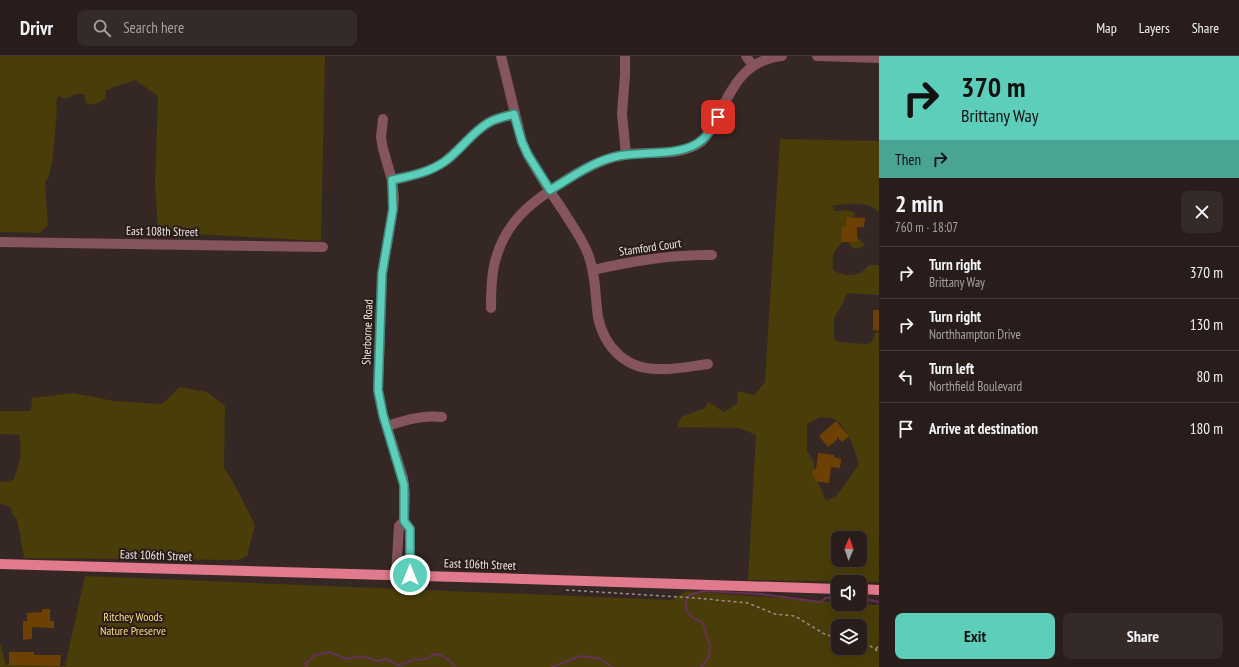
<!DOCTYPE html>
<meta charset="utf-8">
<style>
body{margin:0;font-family:"PT Sans Narrow",sans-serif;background:#342a27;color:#f1f3f6;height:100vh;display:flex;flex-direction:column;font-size:15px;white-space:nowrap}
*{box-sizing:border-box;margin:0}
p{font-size:13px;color:#a5a2a2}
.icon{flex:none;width:22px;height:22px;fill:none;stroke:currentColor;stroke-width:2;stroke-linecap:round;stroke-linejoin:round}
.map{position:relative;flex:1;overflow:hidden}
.side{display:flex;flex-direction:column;background:#281d1a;width:360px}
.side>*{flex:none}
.top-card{background:#5dceb9;color:#111;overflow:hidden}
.needle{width:26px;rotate:2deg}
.controls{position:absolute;left:831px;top:475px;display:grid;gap:8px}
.controls a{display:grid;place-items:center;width:36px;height:36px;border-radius:8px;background:#281d1a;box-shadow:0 4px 16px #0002,0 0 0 1px #443b39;font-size:20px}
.pin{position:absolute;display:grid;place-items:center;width:34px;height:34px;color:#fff;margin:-17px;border-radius:8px;box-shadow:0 2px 6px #0006}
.me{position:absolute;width:44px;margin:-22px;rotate:0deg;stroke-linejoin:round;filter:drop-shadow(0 0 3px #0008)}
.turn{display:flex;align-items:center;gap:14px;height:84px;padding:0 16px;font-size:18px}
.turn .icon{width:52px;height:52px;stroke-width:2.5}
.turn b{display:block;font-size:28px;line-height:34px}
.then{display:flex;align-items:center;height:38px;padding:0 16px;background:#0003;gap:8px;font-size:15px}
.round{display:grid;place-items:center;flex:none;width:42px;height:42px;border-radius:8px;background:#342a27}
.headline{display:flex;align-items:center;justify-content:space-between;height:68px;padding:0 16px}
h1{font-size:24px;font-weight:700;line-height:30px}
.primary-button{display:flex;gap:8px;margin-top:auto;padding:8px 16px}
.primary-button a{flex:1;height:46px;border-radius:8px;background:#5dceb9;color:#111;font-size:16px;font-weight:700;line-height:46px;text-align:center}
.primary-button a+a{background:#342a27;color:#f1f3f6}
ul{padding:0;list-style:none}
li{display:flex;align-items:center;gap:12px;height:52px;padding:0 16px;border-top:1px solid #443b39}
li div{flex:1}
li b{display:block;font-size:15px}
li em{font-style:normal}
header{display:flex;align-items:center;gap:24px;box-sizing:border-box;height:56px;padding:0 20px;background:#281d1a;border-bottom:1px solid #443b39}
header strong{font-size:19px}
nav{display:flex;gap:22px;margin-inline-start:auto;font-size:14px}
.search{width:280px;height:36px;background:#342a27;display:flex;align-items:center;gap:10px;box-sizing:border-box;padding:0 14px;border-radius:8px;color:#a5a2a2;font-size:15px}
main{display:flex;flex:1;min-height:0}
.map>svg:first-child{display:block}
.green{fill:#493d09;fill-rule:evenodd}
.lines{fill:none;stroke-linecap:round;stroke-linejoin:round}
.stream{stroke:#663156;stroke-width:2}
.building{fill:#6d4003}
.path{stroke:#9b908d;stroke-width:1.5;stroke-dasharray:3 3;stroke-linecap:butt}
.minor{stroke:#86545c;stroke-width:10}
.major{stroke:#e17a8d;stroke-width:10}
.route-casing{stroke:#3c8678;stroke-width:10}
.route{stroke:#5dceb9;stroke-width:7}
.labels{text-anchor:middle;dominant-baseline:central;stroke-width:4;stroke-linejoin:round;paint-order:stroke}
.street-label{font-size:12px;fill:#f0e7e4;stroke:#2a1d19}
.park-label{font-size:12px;fill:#fadf7e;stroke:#2a1d19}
</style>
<header>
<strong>Drivr</strong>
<div class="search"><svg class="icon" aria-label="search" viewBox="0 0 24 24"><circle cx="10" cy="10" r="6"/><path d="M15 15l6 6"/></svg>Search here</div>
<nav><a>Map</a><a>Layers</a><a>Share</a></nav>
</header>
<main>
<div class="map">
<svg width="879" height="611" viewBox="0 0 879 611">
<rect width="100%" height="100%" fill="#352723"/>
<!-- green -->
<g class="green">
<path d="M0,0H325L321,185L158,176L155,129L158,40L135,24L106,34L105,43C98,47 94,50 86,47L85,39L79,37L65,43L58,40L56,46L57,53L53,100L49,120L45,126L48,170L39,177L0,176Z"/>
<path d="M780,83L879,85V156C872,145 843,147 832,150L835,155C842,155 850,152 856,158L849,166L851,179L859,183L865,189L856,193L852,192L846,183C833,196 832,196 833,214C846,222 860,221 869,209H879V239L847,237L843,247L834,262V282L838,286L866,288L871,287L875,277L879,276V526L748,524L756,379L739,372L677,371L681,361L705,352L708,346L724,356L737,348L738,335L754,339L765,326ZM821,361C824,362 828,361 831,362C847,367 854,393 859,408L848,424L836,440L826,445L814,417V405L807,396V368ZM838,482H860V504H838Z"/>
<path d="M180,331L207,336L225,350L224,412L232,424L255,469L247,500L238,504L24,502L17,463L12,458L11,452L0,447V425L8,426L14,423C19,408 23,395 19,379L0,378V355H31L32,342L74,337L114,345L162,348Z"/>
<path d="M85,520L672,544L686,535L838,546V548L879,549V611H0V587L6,609L65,610ZM838,570H860V592H838Z"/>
</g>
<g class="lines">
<!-- stream -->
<g class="stream">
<path d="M860,542L879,546"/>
<path d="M307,611L305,608L315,599L329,596L346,603L362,600L377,605L387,603L399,609L413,604L427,603L433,598C443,599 449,602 455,611"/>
<path d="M552,611L581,600L599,602L613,611"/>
<path d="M701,611L709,601L710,591L703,567C700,565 697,564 694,562C684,557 684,546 689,539L704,535L761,538L820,546L826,542L838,540"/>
</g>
</g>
<!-- building -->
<g class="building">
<path d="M846,161L865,162L864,171H857V186H841L842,171H846Z"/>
<path d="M873,254H879V275L873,274Z"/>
<path d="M836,365L849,380L842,386L837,381V384L828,391L819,380Z"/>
<path d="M818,397L834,399V401L841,403L840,412L831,411L829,427L814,425L815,420L812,418L813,413H816Z"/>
<path d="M42,553H50V565H54V572L32,571V583L23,584V565H27V557L42,556Z"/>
<path d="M9,596H34V599H61L60,610L9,609Z"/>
</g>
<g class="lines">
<!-- path -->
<g class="path">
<path d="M566,534L696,542L748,547L775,558L795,560L826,579L838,581"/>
<path d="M860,583L865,586L879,596"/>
<path d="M876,593L879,589"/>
</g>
<!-- minor -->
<g class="minor">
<path d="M501,0L522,86L528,99C539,118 550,136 562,153C571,168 582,182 588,198C596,219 595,240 598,261C604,291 626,313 657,313C674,314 692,310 708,308"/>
<path d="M625,0V19L622,58L626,98"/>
<path d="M746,0L753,10"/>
<path d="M817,0L879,2"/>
<path d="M383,63L381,81L383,93L392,124L394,141L393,153L382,218L378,334L383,359L403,422L405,438L404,465"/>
<path d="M392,124C410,120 428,117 444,106C460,95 471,77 488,67C496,62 505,61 514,58"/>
<path d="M0,186L323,191"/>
<path d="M593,214C632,205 671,198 712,199"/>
<path d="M491,252C491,238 491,224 494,210C503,167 531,146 566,124C585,112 604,102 627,98C651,95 680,101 701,86C709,79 714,68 719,58C734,28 746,4 782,0"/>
<path d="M387,370C406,364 421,359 442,361"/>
<path d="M396,519L399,470L404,465L410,473V519"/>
</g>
<!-- major -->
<g class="major">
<path d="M0,508C279,515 559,524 838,533"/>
<path d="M860,533L879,534"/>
</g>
</g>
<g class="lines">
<!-- route casing -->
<g class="route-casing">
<path id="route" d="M410,519V473L404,465V429L383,359L378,334L382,218L393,153L392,124C410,120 428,117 444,106C460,95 471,77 488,67C496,62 505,61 514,58L522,86L528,99L550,134C571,122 590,107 614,101C641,94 683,102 703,83C710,77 714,69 718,61"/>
</g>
<!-- route -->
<use href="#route" class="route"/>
</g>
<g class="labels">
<!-- street labels -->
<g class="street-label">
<text transform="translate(162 175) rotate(1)">East 108th Street</text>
<text transform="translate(650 191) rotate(-8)">Stamford Court</text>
<text transform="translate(367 276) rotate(-88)">Sherborne Road</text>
<text transform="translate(156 499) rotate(2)">East 106th Street</text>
<text transform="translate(480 508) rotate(2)">East 106th Street</text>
</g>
<!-- park labels -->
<g class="park-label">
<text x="133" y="560">Ritchey Woods<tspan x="133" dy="14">Nature Preserve</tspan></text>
</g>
</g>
</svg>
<div class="controls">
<a><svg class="needle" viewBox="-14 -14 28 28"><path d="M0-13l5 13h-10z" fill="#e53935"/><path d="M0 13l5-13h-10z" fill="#a5a2a2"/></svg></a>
<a><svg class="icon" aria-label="sound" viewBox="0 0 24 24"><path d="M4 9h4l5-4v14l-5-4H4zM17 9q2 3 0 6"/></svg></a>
<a><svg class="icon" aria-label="layers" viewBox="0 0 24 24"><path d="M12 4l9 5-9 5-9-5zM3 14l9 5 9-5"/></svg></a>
</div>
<div class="pin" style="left:718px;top:61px;background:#d93025"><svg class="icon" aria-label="arrive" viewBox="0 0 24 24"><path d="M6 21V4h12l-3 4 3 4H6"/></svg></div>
<svg class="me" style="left:410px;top:519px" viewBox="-20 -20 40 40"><circle r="17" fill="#5dceb9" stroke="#fff" stroke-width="3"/><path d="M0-11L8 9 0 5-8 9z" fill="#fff"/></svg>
</div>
<section class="side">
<div class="top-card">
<div class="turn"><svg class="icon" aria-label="right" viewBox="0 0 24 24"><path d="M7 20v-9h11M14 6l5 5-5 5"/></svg><div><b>370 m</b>Brittany Way</div></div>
<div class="then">Then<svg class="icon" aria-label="right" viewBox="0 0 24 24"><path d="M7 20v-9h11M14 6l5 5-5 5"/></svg></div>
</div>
<div class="headline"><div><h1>2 min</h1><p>760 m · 18:07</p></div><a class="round"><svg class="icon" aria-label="close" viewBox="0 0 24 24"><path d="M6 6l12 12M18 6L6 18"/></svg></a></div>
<ul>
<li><svg class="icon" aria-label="right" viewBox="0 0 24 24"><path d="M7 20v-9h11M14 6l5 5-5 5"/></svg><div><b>Turn right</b><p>Brittany Way</p></div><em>370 m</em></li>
<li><svg class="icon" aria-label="right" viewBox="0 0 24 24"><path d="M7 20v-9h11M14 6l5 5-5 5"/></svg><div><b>Turn right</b><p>Northhampton Drive</p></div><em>130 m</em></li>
<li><svg class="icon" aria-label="left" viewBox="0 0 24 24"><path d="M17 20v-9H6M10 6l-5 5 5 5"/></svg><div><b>Turn left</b><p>Northfield Boulevard</p></div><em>80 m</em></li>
<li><svg class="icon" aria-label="arrive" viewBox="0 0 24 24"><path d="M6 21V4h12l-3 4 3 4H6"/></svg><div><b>Arrive at destination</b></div><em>180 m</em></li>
</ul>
<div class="primary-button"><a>Exit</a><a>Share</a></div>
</section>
</main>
